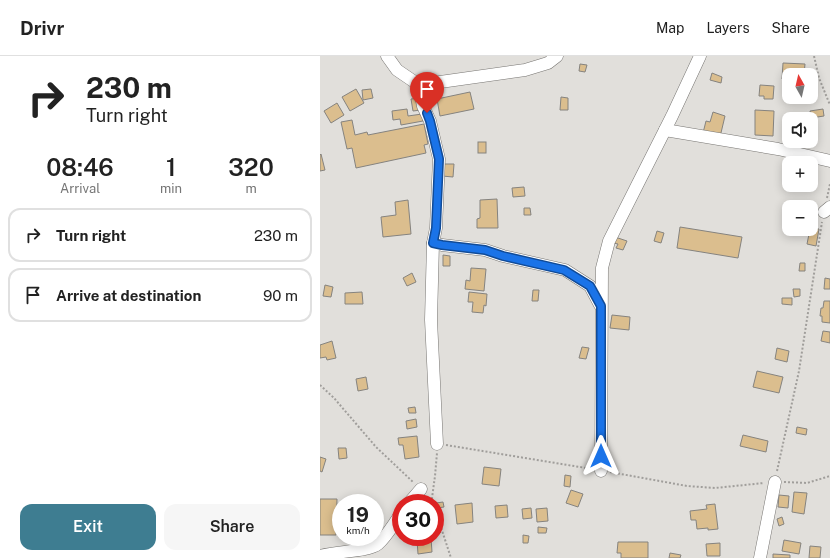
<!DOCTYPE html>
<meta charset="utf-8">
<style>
body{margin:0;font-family:"Public Sans",sans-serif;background:#f6f6f6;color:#222;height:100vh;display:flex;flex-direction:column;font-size:15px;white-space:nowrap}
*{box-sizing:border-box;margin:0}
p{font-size:13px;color:#767676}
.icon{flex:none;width:22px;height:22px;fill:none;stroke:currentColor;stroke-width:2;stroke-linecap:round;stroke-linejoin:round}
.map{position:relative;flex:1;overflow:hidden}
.sheet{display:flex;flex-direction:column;background:#fff;width:320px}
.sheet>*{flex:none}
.hud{background:#fff;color:#222;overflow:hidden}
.needle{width:26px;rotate:352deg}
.buttons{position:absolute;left:462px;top:12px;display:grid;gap:8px}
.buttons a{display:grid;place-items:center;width:36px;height:36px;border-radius:8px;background:#fff;box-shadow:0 2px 10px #0003;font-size:20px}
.speed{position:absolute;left:12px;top:438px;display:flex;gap:8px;font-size:20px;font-weight:700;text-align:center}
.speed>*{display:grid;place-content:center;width:52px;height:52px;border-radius:50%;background:#fff;box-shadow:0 2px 10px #0003;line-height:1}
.speed small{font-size:10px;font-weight:400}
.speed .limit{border:6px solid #d22;background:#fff;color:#111}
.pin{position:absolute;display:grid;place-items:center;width:34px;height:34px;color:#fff;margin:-41px -17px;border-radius:50% 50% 50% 0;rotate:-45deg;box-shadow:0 0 4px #0007}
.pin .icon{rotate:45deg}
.me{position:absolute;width:44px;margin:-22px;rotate:0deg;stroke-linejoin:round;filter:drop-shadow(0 0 3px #0008)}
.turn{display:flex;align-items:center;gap:14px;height:84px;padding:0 20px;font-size:18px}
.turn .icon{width:52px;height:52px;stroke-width:2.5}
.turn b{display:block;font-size:28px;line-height:34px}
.eta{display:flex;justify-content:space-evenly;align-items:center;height:68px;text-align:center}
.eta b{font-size:24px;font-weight:600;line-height:28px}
.action{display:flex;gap:8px;margin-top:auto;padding:8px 20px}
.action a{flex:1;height:46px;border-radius:12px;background:#3e7d91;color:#fff;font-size:16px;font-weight:600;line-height:46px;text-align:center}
.action a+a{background:#f6f6f6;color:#222}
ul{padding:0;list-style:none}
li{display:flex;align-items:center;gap:12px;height:54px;margin:0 8px 6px;padding:0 12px;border:2px solid #e0e0e0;border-radius:12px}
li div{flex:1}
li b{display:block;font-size:15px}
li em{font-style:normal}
header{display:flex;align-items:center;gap:24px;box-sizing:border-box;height:56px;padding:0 20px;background:#fff;border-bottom:1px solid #e0e0e0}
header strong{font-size:19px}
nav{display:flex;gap:22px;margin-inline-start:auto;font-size:14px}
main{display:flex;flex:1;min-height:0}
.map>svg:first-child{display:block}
.building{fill:#dbbe8e;stroke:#85837f}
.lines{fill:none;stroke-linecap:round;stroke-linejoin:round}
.minor-casing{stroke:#777572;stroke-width:13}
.path{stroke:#a09e9b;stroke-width:2;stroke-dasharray:2 2;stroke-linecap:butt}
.minor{stroke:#fff;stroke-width:12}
.route-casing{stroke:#114b97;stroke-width:10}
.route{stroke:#1a73e8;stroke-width:7}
</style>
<header>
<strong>Drivr</strong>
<nav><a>Map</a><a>Layers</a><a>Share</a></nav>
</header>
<main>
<section class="sheet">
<div class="hud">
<div class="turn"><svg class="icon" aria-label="right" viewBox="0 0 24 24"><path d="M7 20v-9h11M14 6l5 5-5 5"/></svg><div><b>230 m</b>Turn right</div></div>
</div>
<div class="eta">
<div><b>08:46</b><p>Arrival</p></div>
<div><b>1</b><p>min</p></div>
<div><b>320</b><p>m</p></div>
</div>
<ul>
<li><svg class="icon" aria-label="right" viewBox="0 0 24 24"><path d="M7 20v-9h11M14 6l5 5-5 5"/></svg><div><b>Turn right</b></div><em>230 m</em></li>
<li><svg class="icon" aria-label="arrive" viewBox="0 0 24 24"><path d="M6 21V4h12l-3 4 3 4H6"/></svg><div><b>Arrive at destination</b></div><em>90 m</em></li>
</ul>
<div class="action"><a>Exit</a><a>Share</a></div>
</section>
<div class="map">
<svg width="510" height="502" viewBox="0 0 510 502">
<rect width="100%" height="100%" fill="#e1dfdb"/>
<!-- building -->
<g class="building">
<path d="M463,7L485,8L484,19H469V23H462Z"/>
<path d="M260,8L267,9L265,16L259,15Z"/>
<path d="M392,17L402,21L401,27L390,24Z"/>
<path d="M440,29L454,30L453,43H444V40H439Z"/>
<path d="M36,33L44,47L30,55L22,41Z"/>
<path d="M51,33L53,42L43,44L42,34Z"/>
<path d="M150,36L154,53L120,60L117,43Z"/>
<path d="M241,41L248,42V54H240Z"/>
<path d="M99,42L101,54L93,55L91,43Z"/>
<path d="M17,47L24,59L11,67L4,55Z"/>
<path d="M87,53L88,60L102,58L103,65L81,69L80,63L73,64L72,55Z"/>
<path d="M503,53L504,60L491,62L490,55Z"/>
<path d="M435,54L454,55L453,80L435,79Z"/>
<path d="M393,56L405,60L400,81L383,77L386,65L390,66Z"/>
<path d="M32,64L35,79L47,76L48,79L104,68L108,88L104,89L106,97L36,112L32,92L27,93L21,66Z"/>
<rect x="158" y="86" width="8" height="11"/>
<path d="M1,98L5,114L0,115V99Z"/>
<path d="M122,108H134L133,121L122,120Z"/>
<path d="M204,131L205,140L193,141L192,132Z"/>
<path d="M177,143L178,172H157V163L160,162V144Z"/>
<path d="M88,144L91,178L63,181L61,161L76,159L75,146Z"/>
<path d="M204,152H210L211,159H204Z"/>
<path d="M360,171L422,181L418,202L357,192Z"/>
<path d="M491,172L499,173L496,190L487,188L490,173Z"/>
<path d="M337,175L344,177L341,187L334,185Z"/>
<path d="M295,181L307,185L303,194L296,192L298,188L293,187Z"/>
<path d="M123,199L130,200V210H123Z"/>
<path d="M480,207H485V215H479Z"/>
<path d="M151,212L166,213L164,235L145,233L146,224L150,225Z"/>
<path d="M92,217L96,226L87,230L83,222Z"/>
<path d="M505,222L510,223V233H504Z"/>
<path d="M5,229L13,231L11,241L3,240Z"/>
<path d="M473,233H480V240L474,241Z"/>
<path d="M213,234H219L218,245H212Z"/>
<path d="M42,236L43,248H25V237Z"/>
<path d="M149,236L167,238L166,250L164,249L163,257L152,256L153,246H148Z"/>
<path d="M462,242H472V249L462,248Z"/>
<path d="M504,245H510V267L502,266V260H500L501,252H503Z"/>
<path d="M292,259L310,261L309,274L290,272Z"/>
<path d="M503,275L510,276V287L501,285Z"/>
<path d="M12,285L16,302L7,304L6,301L0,302V289Z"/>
<path d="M262,291L269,292L266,303L259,302Z"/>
<path d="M457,292L469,295L467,306L455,303Z"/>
<path d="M437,315L463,321L459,337L433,331Z"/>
<path d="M46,321L48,333L38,335L36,323Z"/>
<path d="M95,351L96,357H89L88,352Z"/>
<path d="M96,363L97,371L87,373L86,365Z"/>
<path d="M477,371L487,373L486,379L476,377Z"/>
<path d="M423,379L448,385L446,396L420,390Z"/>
<path d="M97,380L99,401L85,403L83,389H79L78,382Z"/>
<path d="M18,392H26L27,402L19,403Z"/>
<path d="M0,401L6,403L2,416L0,415Z"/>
<path d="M164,411L181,413L179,430L162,428Z"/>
<path d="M245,419L251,420L250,431L244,430Z"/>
<path d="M251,434L263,438L258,451L246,447Z"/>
<path d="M474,436L487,437L484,458L472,456Z"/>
<path d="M459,439L469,440L468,452L458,451Z"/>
<path d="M0,443H17L16,479H0Z"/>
<path d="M123,446L124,451L117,452L116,447Z"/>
<path d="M152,447L153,466L137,468L135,449Z"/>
<path d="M395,448L398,473L388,474V472L377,473L376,464H371L370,455L387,453L386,449Z"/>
<path d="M187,449L188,461L176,462L175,450Z"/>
<path d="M211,452L212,462L203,463L202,453Z"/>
<path d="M227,452L228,465L217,466L216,453Z"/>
<path d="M462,461L464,468L459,470L457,463Z"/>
<path d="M218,471L227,472L226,477H218Z"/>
<path d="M203,479L209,480L208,487H203Z"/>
<path d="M111,482L112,496L98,498L97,484Z"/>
<path d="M464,484L481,487L479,498L462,495Z"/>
<path d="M298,486H328V502H301V497H297Z"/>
<path d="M400,487V500H387L386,488Z"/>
<path d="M490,490L501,491L500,502H489Z"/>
<path d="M350,497L361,499L360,502H349Z"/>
<path d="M453,498L470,499V502H453Z"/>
</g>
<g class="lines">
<!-- minor casing -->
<g class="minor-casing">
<g id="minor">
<path d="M67,0L77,14L99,29L103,50L110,65L119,103L116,172L113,187L111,264L117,388"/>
<path d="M99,29L205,14L228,7L237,0"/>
<path d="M345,74L458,93L510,105"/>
<path d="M504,156L510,151"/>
<path d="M113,187L122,189L165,194L183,200L245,214L270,230L280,249"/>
<path d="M281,415L282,212L289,185L352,60L380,0"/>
<path d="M89,447L101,433"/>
<path d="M0,500C15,495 48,496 58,488C67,480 74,467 81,458"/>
<path d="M440,502L455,426"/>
</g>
</g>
<!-- path -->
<g class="path">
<path d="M494,0L499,22L510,49"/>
<path d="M507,142L510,128"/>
<path d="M0,329L14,342L56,391L93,426"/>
<path d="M126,389L272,413"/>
<path d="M457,415L479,315L502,166"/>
<path d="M290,416L367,430L395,432L444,427"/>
<path d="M464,426L487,427L510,420"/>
<path d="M113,447L112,442L115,420L117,397"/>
<path d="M115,453L131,502"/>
<path d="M115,476H122"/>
</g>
<!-- minor -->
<use href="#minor" class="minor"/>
</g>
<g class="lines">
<!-- route casing -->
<g class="route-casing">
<path id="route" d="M107,57L110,65L119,103L116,172L113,187L122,189L165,194L183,200L244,214L270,230L281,250V400"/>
</g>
<!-- route -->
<use href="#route" class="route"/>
</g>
</svg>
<div class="buttons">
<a><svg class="needle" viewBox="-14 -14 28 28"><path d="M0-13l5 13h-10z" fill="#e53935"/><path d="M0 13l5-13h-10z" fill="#767676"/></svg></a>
<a><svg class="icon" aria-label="sound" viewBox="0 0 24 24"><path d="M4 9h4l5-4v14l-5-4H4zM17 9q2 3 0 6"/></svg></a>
<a>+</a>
<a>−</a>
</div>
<div class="speed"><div>19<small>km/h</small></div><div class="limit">30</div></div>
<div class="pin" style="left:107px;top:57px;background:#d93025"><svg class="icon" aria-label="arrive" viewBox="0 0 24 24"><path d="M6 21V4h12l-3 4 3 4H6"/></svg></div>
<svg class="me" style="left:281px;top:400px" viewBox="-20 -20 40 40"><path d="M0-17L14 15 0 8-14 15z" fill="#1a73e8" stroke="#fff" stroke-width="4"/></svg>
</div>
</main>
